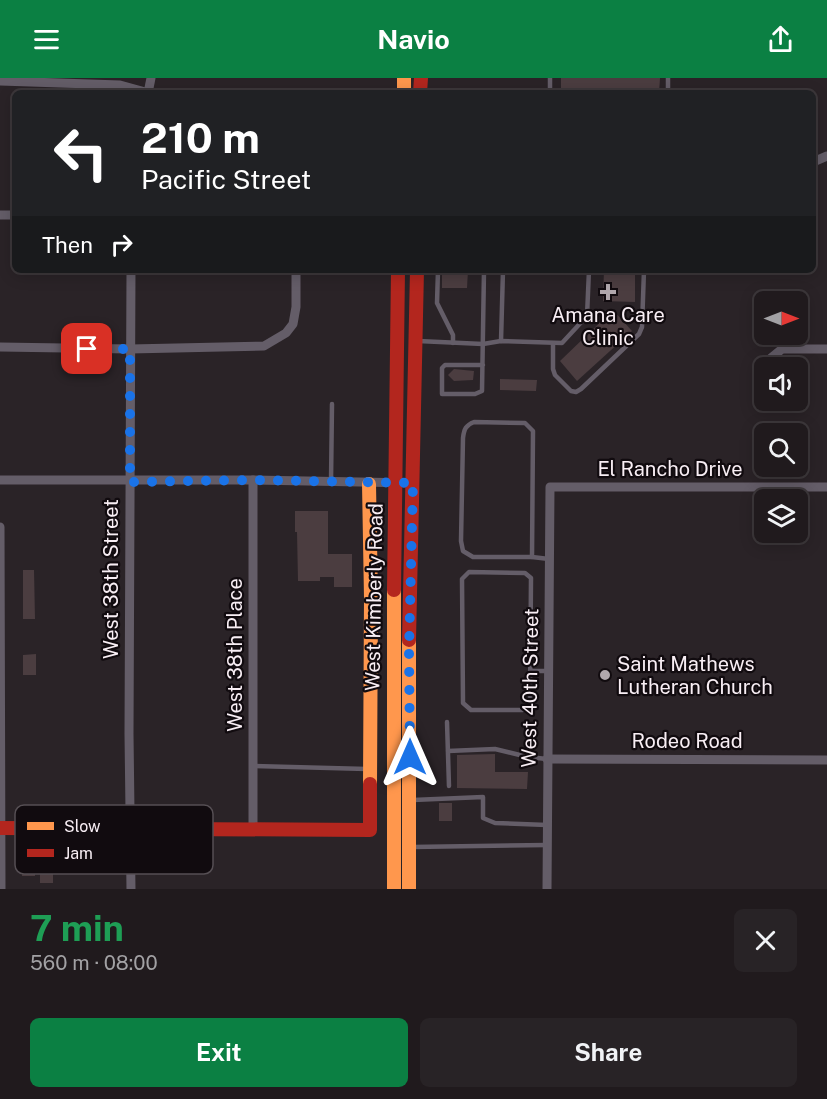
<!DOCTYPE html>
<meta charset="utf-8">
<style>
body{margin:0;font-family:"Public Sans",sans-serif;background:#282326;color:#f1f3f6;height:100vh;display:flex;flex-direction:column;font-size:22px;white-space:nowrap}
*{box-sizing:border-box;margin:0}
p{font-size:20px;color:#a2a1a4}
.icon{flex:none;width:33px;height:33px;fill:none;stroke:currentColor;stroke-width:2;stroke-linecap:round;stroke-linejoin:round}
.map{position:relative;height:811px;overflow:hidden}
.side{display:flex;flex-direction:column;background:#201a1d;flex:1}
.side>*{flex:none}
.guide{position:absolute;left:12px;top:12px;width:804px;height:183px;border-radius:9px;box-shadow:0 3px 15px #0003,0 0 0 2px #3d383b;background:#202124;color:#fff;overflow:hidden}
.needle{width:39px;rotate:90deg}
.tools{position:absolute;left:754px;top:213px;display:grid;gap:12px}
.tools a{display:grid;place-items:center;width:54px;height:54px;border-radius:9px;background:#201a1d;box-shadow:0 3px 15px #0003,0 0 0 2px #3d383b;font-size:30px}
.pin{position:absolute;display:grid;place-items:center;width:51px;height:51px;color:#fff;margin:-26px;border-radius:12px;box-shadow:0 3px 9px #0006}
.me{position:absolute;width:66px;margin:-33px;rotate:0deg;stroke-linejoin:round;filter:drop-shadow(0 0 4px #0008)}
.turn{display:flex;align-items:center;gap:21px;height:126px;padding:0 30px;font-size:27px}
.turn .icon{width:78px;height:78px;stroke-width:2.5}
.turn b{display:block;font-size:42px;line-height:51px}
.then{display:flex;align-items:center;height:57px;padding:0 30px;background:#0003;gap:12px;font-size:22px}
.round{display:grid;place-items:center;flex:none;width:63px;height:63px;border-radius:9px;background:#282326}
.summary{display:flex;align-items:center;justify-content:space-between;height:102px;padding:0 30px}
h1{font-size:36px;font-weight:700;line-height:45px;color:#1e9e55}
.cta{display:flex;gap:12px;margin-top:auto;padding:12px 30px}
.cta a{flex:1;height:69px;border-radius:9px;background:#0b8043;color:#fff;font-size:24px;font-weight:700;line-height:69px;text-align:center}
.cta a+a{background:#282326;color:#f1f3f6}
header{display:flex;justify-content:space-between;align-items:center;height:78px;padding:0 30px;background:#0b8043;color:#fff;font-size:27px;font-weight:700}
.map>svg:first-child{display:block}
.building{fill:#4b3d40}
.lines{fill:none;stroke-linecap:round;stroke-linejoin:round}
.lane{stroke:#645d68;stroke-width:4.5}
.street{stroke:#645d68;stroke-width:9}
.slow{stroke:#ff974d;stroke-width:14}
.jam{stroke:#b3261e;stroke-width:14}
.route{stroke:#1a73e8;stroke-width:10;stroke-dasharray:0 18}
.poi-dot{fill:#b0a7ac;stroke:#110b0f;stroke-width:2}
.labels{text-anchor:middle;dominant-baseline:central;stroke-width:4.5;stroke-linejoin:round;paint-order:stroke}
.poi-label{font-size:20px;fill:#f8eef4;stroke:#110b0f}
.street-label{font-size:20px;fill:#f8eef4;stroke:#110b0f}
.key{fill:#110b0f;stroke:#564f54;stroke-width:1.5}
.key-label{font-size:16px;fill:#f8eef4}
</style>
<header><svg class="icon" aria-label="menu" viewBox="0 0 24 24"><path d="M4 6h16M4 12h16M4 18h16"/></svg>Navio<svg class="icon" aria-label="share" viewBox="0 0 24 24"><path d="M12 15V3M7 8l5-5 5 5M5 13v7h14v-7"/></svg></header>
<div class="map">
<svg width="827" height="811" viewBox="0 0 827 811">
<rect width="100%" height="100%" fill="#2a2327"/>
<!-- building -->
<g class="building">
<path d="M561,0H660L659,15H561Z"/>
<path d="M442,192H468L467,210H442Z"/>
<path d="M604,192H635V224L603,223Z"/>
<path d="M613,232L632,253L577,303L560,283Z"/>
<path d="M454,291L474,293L473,302L454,303L448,297Z"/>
<path d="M500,301L537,302L536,313L500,312Z"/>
<path d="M295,433H328V476H352V509H334V499H320V503H298L297,454H295Z"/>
<path d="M23,492H34L35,541H23Z"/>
<path d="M36,576V597H23V577Z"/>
<path d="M495,676V694H528L527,711L457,710V677Z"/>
<rect x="439" y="725" width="13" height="18"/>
<path d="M23,770H36L35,798H22Z"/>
<rect x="40" y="794" width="13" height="11"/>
</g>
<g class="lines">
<!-- lane -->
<g class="lane">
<path d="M550,15V0"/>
<path d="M668,15V0"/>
<path d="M438,192L437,225L453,257V265"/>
<path d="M418,263L483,266L501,263L562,265L587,238L589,192"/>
<path d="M501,263L503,192"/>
<path d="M553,266V291L555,297L571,313L576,314L581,311L639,256L642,249L644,192"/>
<path d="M483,287H445L442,290V316H475L482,313L484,192"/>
<path d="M474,344L525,345L533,353L532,479H473L463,473L461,463L463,360C464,351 466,347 474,344Z"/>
<path d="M331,404L332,326"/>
<path d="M532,479L549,481"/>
<path d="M469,494L525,495L531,500L530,627L528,630L522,632H471L463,625L462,501Z"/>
<path d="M531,593H548"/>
<path d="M447,644L449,708"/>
<path d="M448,673L495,671L528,679L547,681"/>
<path d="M253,688L367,691"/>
<path d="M413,722L483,719V740L495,745L547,747"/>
<path d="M412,769L547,767"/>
</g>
<!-- street -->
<g class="street">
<path d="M0,3L120,7L149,15"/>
<path d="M148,15L151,0"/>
<path d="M813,84L827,78"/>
<path d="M0,137H15"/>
<path d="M131,192L129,656L131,811"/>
<path d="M0,269L130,271L264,268L286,255L293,246L296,229V192"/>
<path d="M771,280L782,271H827"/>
<path d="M0,402H253L413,405"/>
<path d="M0,449L1,811"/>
<path d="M547,681L827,682"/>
<path d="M253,752V402"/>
<path d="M547,811L550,409H827"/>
</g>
<!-- slow -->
<g class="slow">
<path d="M404,0V15"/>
<path d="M369,406L371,520L370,706"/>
<path d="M394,811V512"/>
<path d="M409,811V562"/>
</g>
<!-- jam -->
<g class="jam">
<path d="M420,15L421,0"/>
<path d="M394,512L398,192"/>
<path d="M409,562L417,192"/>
<path d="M0,750L370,752V706"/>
</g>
</g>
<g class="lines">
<!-- route -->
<path class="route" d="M87,271H130V404L253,402L413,405L409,573L410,679"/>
</g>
<!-- markers -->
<g class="poi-dot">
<path d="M605 205h6v6h6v6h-6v6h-6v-6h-6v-6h6z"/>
<circle cx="605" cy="597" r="6"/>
</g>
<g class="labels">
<!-- poi labels -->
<g class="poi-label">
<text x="608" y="237">Amana Care<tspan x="608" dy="23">Clinic</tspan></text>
<text x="617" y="586" text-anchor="start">Saint Mathews<tspan x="617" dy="23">Lutheran Church</tspan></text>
</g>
<!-- street labels -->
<g class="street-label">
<text x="670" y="391">El Rancho Drive</text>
<text transform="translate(111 501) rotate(-90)">West 38th Street</text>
<text transform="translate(374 519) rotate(-89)">West Kimberly Road</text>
<text transform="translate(235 577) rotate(-90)">West 38th Place</text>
<text transform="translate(530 610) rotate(-89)">West 40th Street</text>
<text x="687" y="663">Rodeo Road</text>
</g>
</g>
<!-- legend -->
<rect x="15" y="727" width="198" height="69" rx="9" class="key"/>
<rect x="27" y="744" width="27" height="8" fill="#ff974d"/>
<rect x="27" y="771" width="27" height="8" fill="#b3261e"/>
<g class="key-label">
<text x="64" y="754">Slow</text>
<text x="64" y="781">Jam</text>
</g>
</svg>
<div class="tools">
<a><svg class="needle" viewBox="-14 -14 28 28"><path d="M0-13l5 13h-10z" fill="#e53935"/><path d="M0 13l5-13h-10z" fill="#a2a1a4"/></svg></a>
<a><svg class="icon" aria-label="sound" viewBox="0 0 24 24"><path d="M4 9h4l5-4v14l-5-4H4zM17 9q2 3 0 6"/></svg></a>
<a><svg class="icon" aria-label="search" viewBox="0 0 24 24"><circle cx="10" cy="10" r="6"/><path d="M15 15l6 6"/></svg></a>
<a><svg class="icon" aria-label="layers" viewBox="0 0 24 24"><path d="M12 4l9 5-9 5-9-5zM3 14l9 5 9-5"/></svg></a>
</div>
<div class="pin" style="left:87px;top:271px;background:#d93025"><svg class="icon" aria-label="arrive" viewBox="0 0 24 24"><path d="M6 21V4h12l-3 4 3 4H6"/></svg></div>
<svg class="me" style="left:410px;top:679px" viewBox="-20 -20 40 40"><path d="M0-17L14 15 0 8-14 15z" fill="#1a73e8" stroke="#fff" stroke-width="4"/></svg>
<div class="guide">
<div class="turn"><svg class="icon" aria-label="left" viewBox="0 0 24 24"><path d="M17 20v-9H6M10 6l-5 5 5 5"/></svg><div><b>210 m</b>Pacific Street</div></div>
<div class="then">Then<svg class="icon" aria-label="right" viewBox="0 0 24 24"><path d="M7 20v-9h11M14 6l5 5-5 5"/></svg></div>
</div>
</div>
<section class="side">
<div class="summary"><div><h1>7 min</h1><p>560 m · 08:00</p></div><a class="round"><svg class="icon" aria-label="close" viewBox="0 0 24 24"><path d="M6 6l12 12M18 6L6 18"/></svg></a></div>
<div class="cta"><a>Exit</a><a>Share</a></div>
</section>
